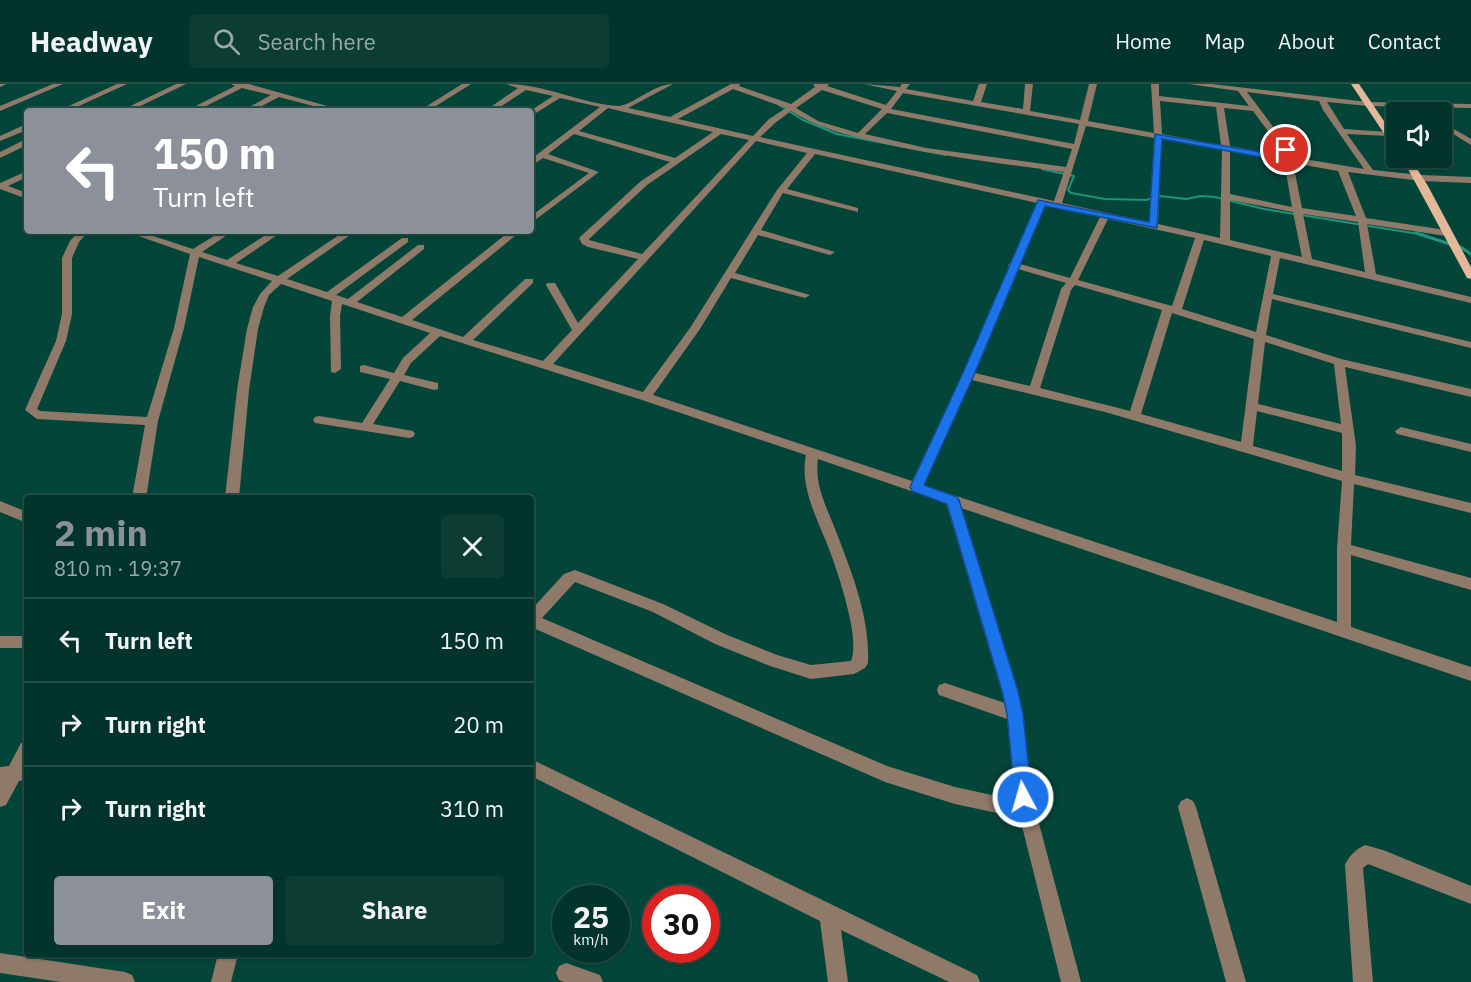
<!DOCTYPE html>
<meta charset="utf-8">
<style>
body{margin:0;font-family:"IBM Plex Sans",sans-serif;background:#0d3c33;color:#f1f3f6;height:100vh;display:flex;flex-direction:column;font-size:22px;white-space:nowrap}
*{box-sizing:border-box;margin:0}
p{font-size:20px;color:#97aaa9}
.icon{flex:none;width:33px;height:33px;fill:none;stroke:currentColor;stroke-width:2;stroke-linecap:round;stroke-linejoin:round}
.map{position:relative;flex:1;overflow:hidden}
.panel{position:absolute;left:24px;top:411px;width:510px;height:462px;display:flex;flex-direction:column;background:#03342b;border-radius:6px;box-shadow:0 2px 4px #0004,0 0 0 2px #244f47}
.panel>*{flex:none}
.top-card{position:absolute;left:24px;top:24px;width:510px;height:126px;border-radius:6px;box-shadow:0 2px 4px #0004,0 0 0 2px #244f47;background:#8c9099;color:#fff;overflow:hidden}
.buttons{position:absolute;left:1386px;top:18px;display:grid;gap:12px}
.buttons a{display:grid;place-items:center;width:66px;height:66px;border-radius:6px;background:#03342b;box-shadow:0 2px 4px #0004,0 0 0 2px #244f47;font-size:30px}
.speed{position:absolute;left:552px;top:801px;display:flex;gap:12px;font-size:30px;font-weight:700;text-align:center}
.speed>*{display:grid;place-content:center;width:78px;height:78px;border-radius:50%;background:#03342b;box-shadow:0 2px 4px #0004,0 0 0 2px #244f47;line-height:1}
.speed small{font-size:15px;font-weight:400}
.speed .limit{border:9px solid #d22;background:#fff;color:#111}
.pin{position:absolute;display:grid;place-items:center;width:51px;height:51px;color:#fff;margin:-26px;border:3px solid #fff;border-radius:50%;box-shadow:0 2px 6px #0007}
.me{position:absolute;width:66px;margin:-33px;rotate:354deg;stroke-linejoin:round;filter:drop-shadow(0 0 4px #0008)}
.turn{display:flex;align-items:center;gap:21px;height:126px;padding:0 30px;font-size:27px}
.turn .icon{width:78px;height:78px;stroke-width:2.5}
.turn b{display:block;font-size:42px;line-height:51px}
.round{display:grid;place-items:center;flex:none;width:63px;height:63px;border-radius:6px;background:#0d3c33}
.overview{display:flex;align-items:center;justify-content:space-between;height:102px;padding:0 30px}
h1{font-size:36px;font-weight:700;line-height:45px;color:#8c9099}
.button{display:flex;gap:12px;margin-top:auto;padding:12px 30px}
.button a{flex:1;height:69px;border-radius:6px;background:#8c9099;color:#fff;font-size:24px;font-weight:700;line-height:69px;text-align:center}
.button a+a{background:#0d3c33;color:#f1f3f6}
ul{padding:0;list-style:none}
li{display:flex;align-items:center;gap:18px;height:84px;padding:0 30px;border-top:2px solid #244f47}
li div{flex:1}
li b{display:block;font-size:22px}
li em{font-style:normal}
header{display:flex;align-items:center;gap:36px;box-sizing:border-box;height:84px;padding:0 30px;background:#03342b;border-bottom:2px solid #244f47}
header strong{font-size:28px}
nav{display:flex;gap:33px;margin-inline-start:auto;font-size:21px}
.search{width:420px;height:54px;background:#0d3c33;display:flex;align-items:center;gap:15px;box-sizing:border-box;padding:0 21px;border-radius:6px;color:#97aaa9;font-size:22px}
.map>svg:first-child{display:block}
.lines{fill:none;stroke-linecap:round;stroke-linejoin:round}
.stream-far1{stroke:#1c947e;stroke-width:2}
.stream{stroke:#1c947e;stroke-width:3}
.minor{fill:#8f7a6a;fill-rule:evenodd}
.major{fill:#e3b798;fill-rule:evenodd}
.route{fill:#1a73e8;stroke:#114b97;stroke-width:1.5}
</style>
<header>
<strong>Headway</strong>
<div class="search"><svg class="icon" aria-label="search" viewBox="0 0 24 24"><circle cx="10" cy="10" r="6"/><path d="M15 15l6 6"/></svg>Search here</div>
<nav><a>Home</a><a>Map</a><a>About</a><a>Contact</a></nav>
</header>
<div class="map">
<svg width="1471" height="898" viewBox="0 0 1471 898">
<rect width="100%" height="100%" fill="#044539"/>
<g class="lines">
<!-- stream-far1 -->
<g class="stream-far1">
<path d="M779,21L803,36L837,50L946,71"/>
<path d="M1042,85L1074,92L1068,106L1071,109L1105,115L1146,116L1160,112L1186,115L1201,112L1215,113L1264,125L1425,151"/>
</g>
<!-- stream -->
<path class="stream" d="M1416,149L1462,164L1471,170"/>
<!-- minor -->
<g class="minor">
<path d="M0,0H6L0,3Z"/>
<path d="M53,0H63L0,27V22Z"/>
<path d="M117,0H127L68,27H58Z"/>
<path d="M176,0H186L130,27H120Z"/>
<path d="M231,0H249L345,27H332L279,13L252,27H242L271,11L242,4L196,27H186L235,2Z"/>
<path d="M462,0H471L428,27H419Z"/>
<path d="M506,0C544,0 580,19 617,22C631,23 653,0 673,0L628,24L670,33L731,0H740L739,2L791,20L815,3L813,0H829L827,2L886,21L897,7L864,0L900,3L902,0H910L906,5L973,17L979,0H987L981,18L1023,25L1025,0H1033L1030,27L1080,36L1089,0H1097L1088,37L1154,49L1151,0H1159V12L1249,22L1238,7L1189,0H1212L1368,18L1471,20V24L1368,22L1327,18L1344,45L1388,48L1392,50L1388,52L1347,50L1373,86L1421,91L1471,93V99L1421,97L1348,88L1366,134L1446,146L1451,149L1446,152L1367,140L1376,190L1471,213V219L1280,174L1273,210L1471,258V264L1272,215L1266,251L1341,275L1471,305V313L1345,283L1356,362L1355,391L1471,419V429L1354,400L1351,461L1471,494V506L1351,471V543L1471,583V597L961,424L1018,607L1023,630L1032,713L1081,898H1061L1020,734L955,720L885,698L531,543V526L564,490L575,486L663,520L725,550L777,571L811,581L851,577C855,567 853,552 851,540C846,514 838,489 829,465C818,436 799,403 806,371L642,316L440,252L411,279L404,291L438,299V305L434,306L400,297L373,340L413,347L415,350L413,353L409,354L315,339L313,336L315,333L319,332L362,339L390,295L360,288V282L364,281L394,289L403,274L430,249L342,220L340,232L341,285L335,289L331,288L330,232L332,217L281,200L269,211L264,223L258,245L249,306L239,414H225L237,306L247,245L253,223L260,210L272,197L199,173L184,244L158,337L146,414H132L145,341L37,335L25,326L56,257L62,230V174L70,157L79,147H89L79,158L72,174V230L66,257L37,325L40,327L147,333L174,244L190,170L124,147H138L193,165L222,147H233L202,168L227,176L272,147H283L236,179L278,192L345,147H356L287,195L327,208L402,154H408V158L336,211L348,215L418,161H424V165L357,218L402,233L510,147H521L412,236L463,253L525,195H533V199L473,256L543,277L572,246L546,201L547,199H555L578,239L638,175L588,163L582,160L579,154L641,97L670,78L574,50L548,70L599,88L531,139V132L589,89L543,74L531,82V75L600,23L560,14L531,32L530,27L553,12L526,6L494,27H485L518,4ZM733,5L786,24L769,35L753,52L678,35ZM822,6L882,25L858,49L818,37L796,24ZM1247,8L1319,17L1323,26L1364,85L1292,73L1289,64ZM903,9L1079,40L1074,60L891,25ZM1160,17L1216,23L1221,61L1162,50ZM608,24L620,27L713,48L675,74L579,47ZM1224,24L1253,27L1282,66L1283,72L1230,62ZM791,27C821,46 852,52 886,60C945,73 1005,80 1064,88L1054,117L760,53L775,39ZM887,29L1072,65L1066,83L926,64L865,50ZM1086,42L1154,54L1149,138L1062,119ZM721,50L749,56L642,170L589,156V155L647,101ZM1162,55L1222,66L1220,154L1158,140ZM756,57L807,69L777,106L690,244L643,308L553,280ZM1230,67L1284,77L1292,123L1230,110ZM815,70L1037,119L1011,178L1008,181L1009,183L962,291L912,397L653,311L700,245L731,194L805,214L810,211L735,189L758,151L830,171L835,168L761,146L783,109L858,128V124L787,105ZM1293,79L1338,87L1356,132L1302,124ZM1230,116L1293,128L1302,173L1230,156ZM1045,121L1100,133L1070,194L1020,180ZM1303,130L1358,138L1365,188L1312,175ZM1108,135L1195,154L1172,222L1078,196ZM1204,156L1271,172L1256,248L1182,225ZM1018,185L1066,199L1061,205L1030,302L975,289ZM1075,201L1162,226L1130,327L1040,304L1071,206ZM1172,229L1254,255L1241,358L1141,330ZM1265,258L1334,280L1341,340L1258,320ZM972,296L1105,328L1342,397L1337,464V538L923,401ZM1257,327L1342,349V387L1253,362ZM818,375L946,419L1005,619L945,599L939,601L937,606L939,611L1007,635L1015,716L955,703L887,682L542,534L575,498L653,528L715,560L770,582L811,595L854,590L865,584L868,579C870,534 853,492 837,450C828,426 814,402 818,375Z"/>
<path d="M1442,38L1471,55V61L1442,43Z"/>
<path d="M24,41H27V46L0,57V52Z"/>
<path d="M24,56H27V61L0,74V68Z"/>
<path d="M27,87V93L8,102L27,109V115L0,105V99Z"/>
<path d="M1401,343L1471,360V368L1397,350L1395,347Z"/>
<path d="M0,417L27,428V439L0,428Z"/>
<rect x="0" y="552" width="27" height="12"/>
<path d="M27,657V696L19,697L6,721L0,723V683L9,682L21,659Z"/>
<path d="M531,675L977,891L980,898H949L841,846L848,898H828L820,837L531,692Z"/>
<path d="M1187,714L1193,717L1196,723L1246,898H1226L1178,723L1181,717Z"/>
<path d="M1365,761L1383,766L1471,802V820L1368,780L1363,784L1373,898H1353L1345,781C1349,772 1356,765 1365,761Z"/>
<path d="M0,869L125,888L132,891L135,898H61L0,889Z"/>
<path d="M218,870H238L231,898H211Z"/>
<path d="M566,879L600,891L603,898H564L559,896L556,889L559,882Z"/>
</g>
<!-- major -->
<g class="major">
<path d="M1351,0H1359L1396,55V64L1393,63Z"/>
<path d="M1402,74H1410L1428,102L1471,183V195L1467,194Z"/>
</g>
</g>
<!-- route -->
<path class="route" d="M1155,50L1283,72L1282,66L1286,64L1290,66L1292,76L1288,78L1162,55L1157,144L1045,122L974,291L924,401L957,413L959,416L1018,607L1023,630L1032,713L1029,719L1023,721L1017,719L1015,713L1007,630L1002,607L947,420L912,407L910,403L962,291L1038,116L1149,138Z"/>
</svg>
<div class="buttons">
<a><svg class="icon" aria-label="sound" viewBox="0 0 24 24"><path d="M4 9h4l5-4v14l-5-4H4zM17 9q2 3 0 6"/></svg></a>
</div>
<div class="speed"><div>25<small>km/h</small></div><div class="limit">30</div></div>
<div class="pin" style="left:1286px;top:66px;background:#d93025"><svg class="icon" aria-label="arrive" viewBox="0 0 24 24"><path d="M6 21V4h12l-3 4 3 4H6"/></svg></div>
<svg class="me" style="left:1023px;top:713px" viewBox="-20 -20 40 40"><circle r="17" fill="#1a73e8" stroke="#fff" stroke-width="3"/><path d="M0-11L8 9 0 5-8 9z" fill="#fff"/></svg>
<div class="top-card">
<div class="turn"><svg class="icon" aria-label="left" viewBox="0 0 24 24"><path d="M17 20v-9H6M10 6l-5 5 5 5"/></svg><div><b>150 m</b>Turn left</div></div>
</div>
<section class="panel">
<div class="overview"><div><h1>2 min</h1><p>810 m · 19:37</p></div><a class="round"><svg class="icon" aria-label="close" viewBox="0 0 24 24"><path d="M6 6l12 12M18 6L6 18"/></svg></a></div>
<ul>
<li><svg class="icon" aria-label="left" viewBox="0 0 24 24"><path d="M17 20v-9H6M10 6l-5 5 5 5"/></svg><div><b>Turn left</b></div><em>150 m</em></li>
<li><svg class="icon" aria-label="right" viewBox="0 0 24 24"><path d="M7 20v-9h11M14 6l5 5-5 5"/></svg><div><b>Turn right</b></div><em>20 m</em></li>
<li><svg class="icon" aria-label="right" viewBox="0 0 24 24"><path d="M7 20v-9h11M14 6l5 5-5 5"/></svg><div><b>Turn right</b></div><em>310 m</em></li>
</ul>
<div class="button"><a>Exit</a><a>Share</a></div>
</section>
</div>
